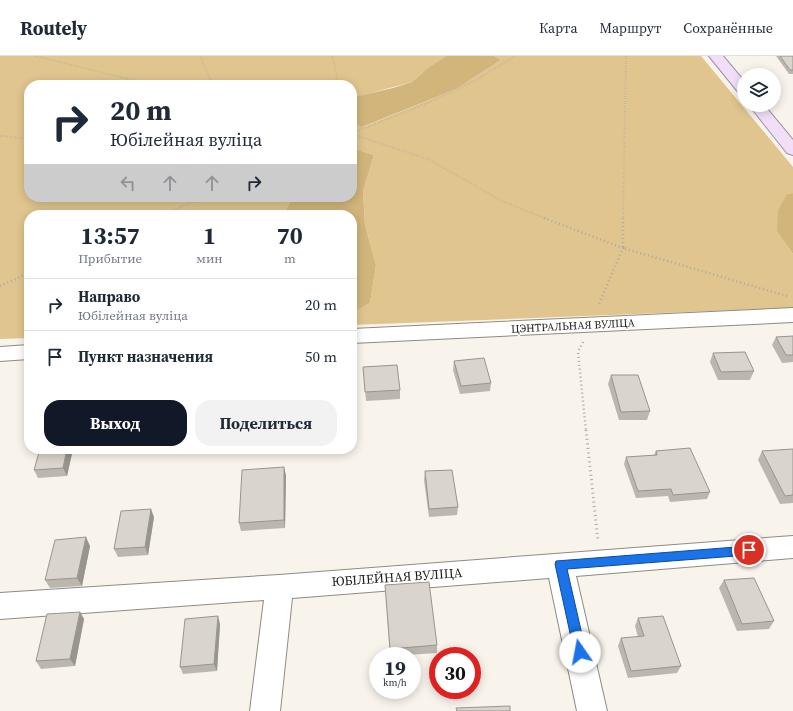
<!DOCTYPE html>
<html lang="ru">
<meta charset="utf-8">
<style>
body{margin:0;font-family:"Source Serif 4",serif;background:#f2f2f3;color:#1f2937;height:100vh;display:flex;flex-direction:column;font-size:15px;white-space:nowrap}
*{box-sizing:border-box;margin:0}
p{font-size:13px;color:#747a83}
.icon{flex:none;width:22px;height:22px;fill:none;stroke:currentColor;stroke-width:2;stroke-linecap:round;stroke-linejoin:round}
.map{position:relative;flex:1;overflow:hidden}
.sheet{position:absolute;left:24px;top:154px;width:333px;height:244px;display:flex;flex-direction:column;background:#fff;border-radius:16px;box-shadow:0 2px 10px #0003}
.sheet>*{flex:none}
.guide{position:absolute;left:24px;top:24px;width:333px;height:122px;border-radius:16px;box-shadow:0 2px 10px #0003;background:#fff;color:#1f2937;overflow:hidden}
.tools{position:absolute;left:737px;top:12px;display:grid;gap:8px}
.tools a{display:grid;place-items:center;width:44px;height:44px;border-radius:50%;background:#fff;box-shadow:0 2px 10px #0003;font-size:20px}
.speed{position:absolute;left:369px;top:591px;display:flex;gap:8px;font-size:20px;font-weight:700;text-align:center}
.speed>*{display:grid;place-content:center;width:52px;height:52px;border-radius:50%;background:#fff;box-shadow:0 2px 10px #0003;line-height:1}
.speed small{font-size:10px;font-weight:400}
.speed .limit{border:6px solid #d22;background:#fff;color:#111}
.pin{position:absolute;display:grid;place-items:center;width:34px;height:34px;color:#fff;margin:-17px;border:2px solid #fff;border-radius:50%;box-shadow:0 1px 4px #0007}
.me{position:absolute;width:44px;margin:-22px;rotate:348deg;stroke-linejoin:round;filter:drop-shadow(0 0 3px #0008)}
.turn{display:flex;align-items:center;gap:14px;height:84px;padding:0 20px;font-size:18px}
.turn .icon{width:52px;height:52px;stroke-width:2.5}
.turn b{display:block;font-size:28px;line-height:34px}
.lanes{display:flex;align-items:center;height:38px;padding:0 20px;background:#0003;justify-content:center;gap:20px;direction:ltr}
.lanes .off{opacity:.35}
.eta{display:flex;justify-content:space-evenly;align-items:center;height:68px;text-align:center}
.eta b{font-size:24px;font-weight:700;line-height:28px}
.primary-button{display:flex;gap:8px;margin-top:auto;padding:8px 20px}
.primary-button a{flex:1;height:46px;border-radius:16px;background:#111827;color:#fff;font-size:16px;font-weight:700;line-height:46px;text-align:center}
.primary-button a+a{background:#f2f2f3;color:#1f2937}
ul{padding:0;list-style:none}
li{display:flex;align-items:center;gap:12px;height:52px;padding:0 20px;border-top:1px solid #e0e1e3}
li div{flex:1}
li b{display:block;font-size:15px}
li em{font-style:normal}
header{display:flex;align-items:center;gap:24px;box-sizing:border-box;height:56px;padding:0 20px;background:#fff;border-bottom:1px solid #e0e1e3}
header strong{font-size:19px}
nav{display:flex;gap:22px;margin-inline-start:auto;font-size:14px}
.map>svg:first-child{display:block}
.green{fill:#e0c58e}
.forest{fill:#d2b57a}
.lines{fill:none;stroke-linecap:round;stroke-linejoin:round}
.minor-casing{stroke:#8f8b83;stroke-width:2}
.major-casing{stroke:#a18da7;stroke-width:2}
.path-far2{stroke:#ada9a3;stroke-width:2;stroke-dasharray:0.5 2;stroke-linecap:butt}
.path-far1{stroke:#ada9a3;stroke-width:2.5;stroke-dasharray:1 3;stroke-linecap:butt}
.path{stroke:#ada9a3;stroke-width:3;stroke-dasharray:1 3.5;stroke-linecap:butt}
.minor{fill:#fff;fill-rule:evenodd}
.major{fill:#f1dff8;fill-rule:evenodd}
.wall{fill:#bbb7af}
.shaded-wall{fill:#98958f}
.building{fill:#d9d5cc;stroke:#98958f}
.route{fill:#1a73e8;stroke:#114b97}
.labels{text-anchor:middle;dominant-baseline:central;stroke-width:3;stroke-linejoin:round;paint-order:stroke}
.street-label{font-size:11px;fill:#1e1c19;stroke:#fff}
.near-street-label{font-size:13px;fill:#1e1c19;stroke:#fff}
</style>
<header>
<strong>Routely</strong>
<nav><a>Карта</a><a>Маршрут</a><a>Сохранённые</a></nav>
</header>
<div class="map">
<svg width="793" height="655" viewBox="0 0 793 655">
<rect width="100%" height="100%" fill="#f8f3eb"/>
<!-- green -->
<g class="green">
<path d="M0,0H446L429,11L412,26L352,42V29H29V141H293L283,159H29V282L0,283Z"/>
<path d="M494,0H701L793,111V137L787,138L777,176L793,198V252L352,269V257L370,247L376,209L365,169L363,135L374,99L355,93L352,94V64L354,68L363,71L456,33L501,4Z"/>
</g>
<!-- forest -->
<g class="forest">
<path d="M446,0H494L501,4L456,33L362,71L354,68L352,64V42L354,41L393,32L412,26L429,11Z"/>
<path d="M355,93L374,99L363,135L365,169L376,209L370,247L352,257V159H283L293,141H352V94Z"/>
<path d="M793,137V198L777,176L778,155L787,138Z"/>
</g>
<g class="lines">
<!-- minor casing -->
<g class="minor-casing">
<g id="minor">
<path d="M793,252V266L352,287V273Z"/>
<path d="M29,289V303L0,305V291Z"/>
<path d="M793,480V502L576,520L607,655H577L549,522L292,542L280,655H250L264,544L0,563V537L279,519Z"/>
</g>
</g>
<!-- major casing -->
<g class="major-casing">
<g id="major">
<path d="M709,0H723L744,25V38L739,37Z"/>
<path d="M749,49H764L793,84V99L787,97Z"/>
</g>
</g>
<!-- path-far2 -->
<g class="path-far2">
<path d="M35,0L153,29"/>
<path d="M200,0L213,29"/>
<path d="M332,0L339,29"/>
<path d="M352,77L425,48L476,24L515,0"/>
<path d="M352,78L428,103L502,145L547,163"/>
<path d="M0,80L29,83"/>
<path d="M162,159L204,141"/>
<path d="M623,163L626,0"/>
</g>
<!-- path-far1 -->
<g class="path-far1">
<path d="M544,162L623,192L598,250"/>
<path d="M623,162V192L787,240"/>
<path d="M0,230L29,217"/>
<path d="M583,286L578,296L586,375"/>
</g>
<!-- path -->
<path class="path" d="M586,374L598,485"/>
<!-- minor -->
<use href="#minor" class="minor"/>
<!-- major -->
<use href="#major" class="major"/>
</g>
<!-- wall -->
<g class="wall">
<path d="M776,0H793V18H789Z"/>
<path d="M793,280V306L782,307L772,289L776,281Z"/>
<path d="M713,297L754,315L750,324H718L710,306Z"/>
<path d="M454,305L491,327L490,335L460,338L453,314Z"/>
<path d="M363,311L400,334V343L366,345Z"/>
<path d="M611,319L650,355L647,364H619L608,328Z"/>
<path d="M73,393L67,420L38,422L34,414Z"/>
<path d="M793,393V447L780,448L758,404L762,395Z"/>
<path d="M656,395L710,436L707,443L670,446L668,440L636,442L624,408L626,401L654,399Z"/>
<path d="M425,415L458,451L457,459L429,461L424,424Z"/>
<path d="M286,419L285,472L241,475L239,467Z"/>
<path d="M154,461L148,499L118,501L114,493Z"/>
<path d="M90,490L82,530L50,532L45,524Z"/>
<path d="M724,524L774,565L769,573L737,575L719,532Z"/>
<path d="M385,529L437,589V597L390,600Z"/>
<path d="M80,556L84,563L75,610L41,613L36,605Z"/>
<path d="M638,562L681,610L677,617L628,622L618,590L621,582L638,581L635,570Z"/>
<path d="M220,568L217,615L183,618L180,611Z"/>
</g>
<!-- shaded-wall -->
<g class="shaded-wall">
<path d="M67,393H73L67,420L63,412Z"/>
<path d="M284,411L286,419L285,472L284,464Z"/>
<path d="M151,453L154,461L148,499L145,491Z"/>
<path d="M86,481L90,490L82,530L77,522Z"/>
<path d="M80,556L84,563L75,610L70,603Z"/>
<path d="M218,560L220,568L217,615L214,608Z"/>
</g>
<!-- building -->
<g class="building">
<path d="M780,0H793V14H790Z"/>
<path d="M793,280V299H786L776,281Z"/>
<path d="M745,296L754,315L721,316L713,297Z"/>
<path d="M484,302L491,327L461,330L454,305Z"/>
<path d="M397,309L400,334L365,336L363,311Z"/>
<path d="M611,319H638L650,355L621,356Z"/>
<path d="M690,392L710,436L673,439L671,433L638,435L626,401L657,399L656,395Z"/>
<path d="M40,393H67L63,412L34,414Z"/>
<path d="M793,393V439L785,440L762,395Z"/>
<path d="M284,411V464L239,467L242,414Z"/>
<path d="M452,414L458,451L429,453L425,415Z"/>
<path d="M151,453L145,491L114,493L121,455Z"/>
<path d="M86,481L77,522L45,524L55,484Z"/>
<path d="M754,522L774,565L742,568L724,524Z"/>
<path d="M429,526L437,589L390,593L385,529Z"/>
<path d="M80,556L70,603L36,605L47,558Z"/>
<path d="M218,560L214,608L180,611L185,563Z"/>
<path d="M663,560L681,610L631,615L621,582L644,580L638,562Z"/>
<path d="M510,650V655H457L456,652Z"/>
</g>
<!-- route -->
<path class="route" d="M749,490L752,491L754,494L752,498L749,499L567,513L586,596L584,600L580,602L575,600L555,508L556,505Z"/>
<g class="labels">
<!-- street labels -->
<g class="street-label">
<text transform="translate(573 270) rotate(-3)">ЦЭНТРАЛЬНАЯ ВУЛІЦА</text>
</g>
<!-- near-street labels -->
<g class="near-street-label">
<text transform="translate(397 521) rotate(-4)">ЮБІЛЕЙНАЯ ВУЛІЦА</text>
</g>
</g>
</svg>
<div class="tools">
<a><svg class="icon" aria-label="layers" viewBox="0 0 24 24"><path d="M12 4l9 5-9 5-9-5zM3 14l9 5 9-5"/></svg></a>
</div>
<div class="speed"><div>19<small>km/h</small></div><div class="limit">30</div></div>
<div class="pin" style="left:749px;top:494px;background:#d93025"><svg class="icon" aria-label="arrive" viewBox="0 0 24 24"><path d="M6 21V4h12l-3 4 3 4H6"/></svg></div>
<svg class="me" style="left:580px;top:596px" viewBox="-20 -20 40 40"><circle r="19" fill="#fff"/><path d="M0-13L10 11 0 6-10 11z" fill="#1a73e8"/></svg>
<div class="guide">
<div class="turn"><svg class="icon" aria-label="right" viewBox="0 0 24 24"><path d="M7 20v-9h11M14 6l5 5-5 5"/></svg><div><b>20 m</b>Юбілейная вуліца</div></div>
<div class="lanes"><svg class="icon off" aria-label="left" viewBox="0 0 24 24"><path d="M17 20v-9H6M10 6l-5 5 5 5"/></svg><svg class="icon off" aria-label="ahead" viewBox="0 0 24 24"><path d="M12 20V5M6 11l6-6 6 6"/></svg><svg class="icon off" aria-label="ahead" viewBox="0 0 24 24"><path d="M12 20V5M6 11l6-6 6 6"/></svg><svg class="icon" aria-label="right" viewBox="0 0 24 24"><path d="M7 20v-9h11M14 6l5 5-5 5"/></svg></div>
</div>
<section class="sheet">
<div class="eta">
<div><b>13:57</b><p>Прибытие</p></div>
<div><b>1</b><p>мин</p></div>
<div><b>70</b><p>m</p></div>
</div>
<ul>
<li><svg class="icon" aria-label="right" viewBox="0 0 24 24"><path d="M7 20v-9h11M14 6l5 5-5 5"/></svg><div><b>Направо</b><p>Юбілейная вуліца</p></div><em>20 m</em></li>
<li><svg class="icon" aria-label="arrive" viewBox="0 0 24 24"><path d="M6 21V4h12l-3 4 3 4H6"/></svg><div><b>Пункт назначения</b></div><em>50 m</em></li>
</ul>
<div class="primary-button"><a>Выход</a><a>Поделиться</a></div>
</section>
</div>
